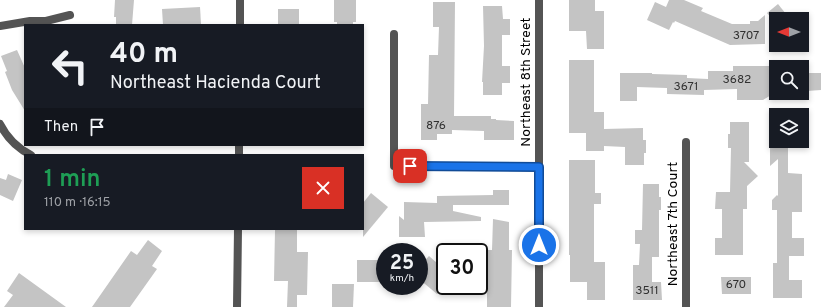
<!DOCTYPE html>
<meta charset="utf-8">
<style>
body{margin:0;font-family:Overpass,sans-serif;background:#242831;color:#f1f3f6;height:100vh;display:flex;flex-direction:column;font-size:15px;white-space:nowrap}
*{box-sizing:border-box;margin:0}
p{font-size:13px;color:#9ea1a6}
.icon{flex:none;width:22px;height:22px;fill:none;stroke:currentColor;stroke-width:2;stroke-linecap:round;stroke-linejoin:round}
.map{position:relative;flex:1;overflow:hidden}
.drawer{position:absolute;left:24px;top:154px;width:340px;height:76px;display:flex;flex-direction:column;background:#171b24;border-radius:0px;box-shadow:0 2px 6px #0003}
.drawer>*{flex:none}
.top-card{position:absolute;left:24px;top:24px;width:340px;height:122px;border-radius:0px;box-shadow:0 2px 6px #0003;background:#171b24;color:#f1f3f6;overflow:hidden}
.needle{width:26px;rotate:270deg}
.controls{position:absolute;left:769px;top:12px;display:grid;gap:8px}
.controls a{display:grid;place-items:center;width:40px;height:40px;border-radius:0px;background:#171b24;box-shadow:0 2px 6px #0003;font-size:20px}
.speed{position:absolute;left:376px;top:243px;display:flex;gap:8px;font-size:20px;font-weight:700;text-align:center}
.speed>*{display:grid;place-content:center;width:52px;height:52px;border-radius:50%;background:#171b24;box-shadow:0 2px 6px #0003;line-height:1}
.speed small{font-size:10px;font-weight:400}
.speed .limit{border:2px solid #111;border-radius:6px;background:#fff;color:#111}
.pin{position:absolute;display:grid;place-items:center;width:34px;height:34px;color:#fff;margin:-17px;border-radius:8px;box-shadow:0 2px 6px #0006}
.me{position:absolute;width:44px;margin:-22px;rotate:0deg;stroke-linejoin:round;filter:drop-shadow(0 0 3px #0008)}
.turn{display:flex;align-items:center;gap:14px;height:84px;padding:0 20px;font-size:18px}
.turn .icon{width:52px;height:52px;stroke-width:2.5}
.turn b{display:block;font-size:28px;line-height:34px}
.then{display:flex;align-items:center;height:38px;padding:0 20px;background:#0003;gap:8px;font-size:15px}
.round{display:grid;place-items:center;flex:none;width:42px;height:42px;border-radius:0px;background:#242831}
.summary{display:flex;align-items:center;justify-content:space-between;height:68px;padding:0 20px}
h1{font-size:24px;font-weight:600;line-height:30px;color:#1e9e55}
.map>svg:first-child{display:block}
.building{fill:#c4c4c4}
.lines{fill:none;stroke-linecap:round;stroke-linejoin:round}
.minor{stroke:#545454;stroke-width:8}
.tertiary{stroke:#545454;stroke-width:8}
.route-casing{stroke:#114b97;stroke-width:10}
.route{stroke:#1a73e8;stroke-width:7}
.labels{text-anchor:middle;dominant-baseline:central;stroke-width:3.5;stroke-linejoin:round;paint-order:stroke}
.number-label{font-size:12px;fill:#313131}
.street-label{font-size:14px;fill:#000;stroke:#fff}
</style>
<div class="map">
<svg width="821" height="307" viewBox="0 0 821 307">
<rect width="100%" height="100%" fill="#fff"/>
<!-- building -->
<g class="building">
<path d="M115,0H134L132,25H116V17H114Z"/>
<path d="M334,0H356V22H353V25H337V22H334Z"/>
<path d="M569,0H595V11H604V49H587L586,31H569Z"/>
<path d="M669,0H684L703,8L701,11L732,24H750V21H758L765,15V44L730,45L675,21L674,23L673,22L669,30L647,20L655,2L666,7Z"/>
<path d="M433,2H455L454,116H491V119H496V120L514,121V140H484V131L452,130V134H437V140H421V104H428L429,55H438L439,27H433Z"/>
<path d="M778,4L790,19H772L767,13Z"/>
<path d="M483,6H502L503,19H510V35H502V66H510V83H502V95H483V82H482L484,46Z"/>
<path d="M200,7L201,24L163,25L162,9Z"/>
<rect x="278" y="9" width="21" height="16"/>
<path d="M17,50L25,68V111L12,90L5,72L7,71L1,56Z"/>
<path d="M569,60H594V112H604V129L643,128V140H646V153H644V165H625V147L604,146V151H586V133H569Z"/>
<path d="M733,66H771L770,79L776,76V92L763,100H737V89L704,90V95L667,94V88L637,87V101H620V73H652V74L687,75V78L708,79V71H733Z"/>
<path d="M807,73H821V90L807,91Z"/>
<path d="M730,122H749V162H744L758,176L747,186V209H743V255H715V238H722V209H715L716,192H730L731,148H728V134H730Z"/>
<path d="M770,141H788V173L802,174V212H792V238H804V256H789V280H802V298H773V263H777V210H772V200L777,195L778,196V159L770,166Z"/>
<path d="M569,160H595V193H601V204H594V262H605V300H587V282H570V255H569Z"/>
<path d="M8,174L22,180L13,201L0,195V178L6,180Z"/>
<path d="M643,184H659V197H661V210H659V257H652V282H661L662,300H633V265H639L640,244H635V230H642Z"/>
<path d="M493,190H509V205H453V211L481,217V221L424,222L425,237H399V216L404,220V202L437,203V196L493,195Z"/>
<path d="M371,193L388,207L363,237V203Z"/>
<path d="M493,219L509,222V250H512L511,307H487V288H484V258H487V250H492Z"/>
<path d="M281,229H297V252H308L307,295H297V307H287L288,281H274L275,230Z"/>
<path d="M148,240L162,251L152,266L157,269L130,307H92L131,251L137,255Z"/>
<path d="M429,256L445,270V286L437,294L419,279V267Z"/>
<rect x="357" y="260" width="25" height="22"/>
<path d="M19,273L66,307H4L13,295L7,291Z"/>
<path d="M721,277H751V294H722Z"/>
<path d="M332,284H354L353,307H332Z"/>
</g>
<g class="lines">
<!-- minor -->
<g class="minor">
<path d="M539,0V307"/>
<path d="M0,26L30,21H46L70,15"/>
<path d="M394,34V166L539,167"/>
<path d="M0,124C7,138 17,148 31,155"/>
<path d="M686,142V307"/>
</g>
<!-- tertiary -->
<g class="tertiary">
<path d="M240,25V0"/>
<path d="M239,155V145"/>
<path d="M237,307L238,229"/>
</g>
</g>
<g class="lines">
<!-- route casing -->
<g class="route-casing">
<path id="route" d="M410,166L539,167V245"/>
</g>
<!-- route -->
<use href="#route" class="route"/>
</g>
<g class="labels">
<!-- number labels -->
<g class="number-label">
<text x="746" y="36">3707</text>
<text x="737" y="80">3682</text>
<text x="686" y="87">3671</text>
<text x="436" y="126">876</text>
<text x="736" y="285">670</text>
<text x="647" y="291">3511</text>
</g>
<!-- street labels -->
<g class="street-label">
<text transform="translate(526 82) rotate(-90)">Northeast 8th Street</text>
<text transform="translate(673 224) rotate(-90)">Northeast 7th Court</text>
</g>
</g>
</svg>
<div class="controls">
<a><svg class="needle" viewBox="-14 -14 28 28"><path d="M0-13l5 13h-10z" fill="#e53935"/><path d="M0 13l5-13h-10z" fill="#9ea1a6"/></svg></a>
<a><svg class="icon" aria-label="search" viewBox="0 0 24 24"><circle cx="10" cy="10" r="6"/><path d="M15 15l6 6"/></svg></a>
<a><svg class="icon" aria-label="layers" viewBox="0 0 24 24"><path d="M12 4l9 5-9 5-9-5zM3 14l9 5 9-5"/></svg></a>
</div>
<div class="speed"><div>25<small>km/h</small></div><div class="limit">30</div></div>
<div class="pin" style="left:410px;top:166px;background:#d93025"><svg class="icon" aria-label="arrive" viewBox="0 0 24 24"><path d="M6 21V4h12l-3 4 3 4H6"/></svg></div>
<svg class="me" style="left:539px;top:245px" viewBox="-20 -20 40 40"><circle r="17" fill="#1a73e8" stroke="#fff" stroke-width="3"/><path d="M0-11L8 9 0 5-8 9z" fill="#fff"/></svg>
<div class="top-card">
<div class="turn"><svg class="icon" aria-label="left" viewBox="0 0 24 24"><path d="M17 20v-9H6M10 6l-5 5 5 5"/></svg><div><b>40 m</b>Northeast Hacienda Court</div></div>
<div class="then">Then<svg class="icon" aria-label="arrive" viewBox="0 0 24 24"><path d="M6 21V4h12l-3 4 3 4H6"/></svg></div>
</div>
<section class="drawer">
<div class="summary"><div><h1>1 min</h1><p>110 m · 16:15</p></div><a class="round" style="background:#d93025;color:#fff"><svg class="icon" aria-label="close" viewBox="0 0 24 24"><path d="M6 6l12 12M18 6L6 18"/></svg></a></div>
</section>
</div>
